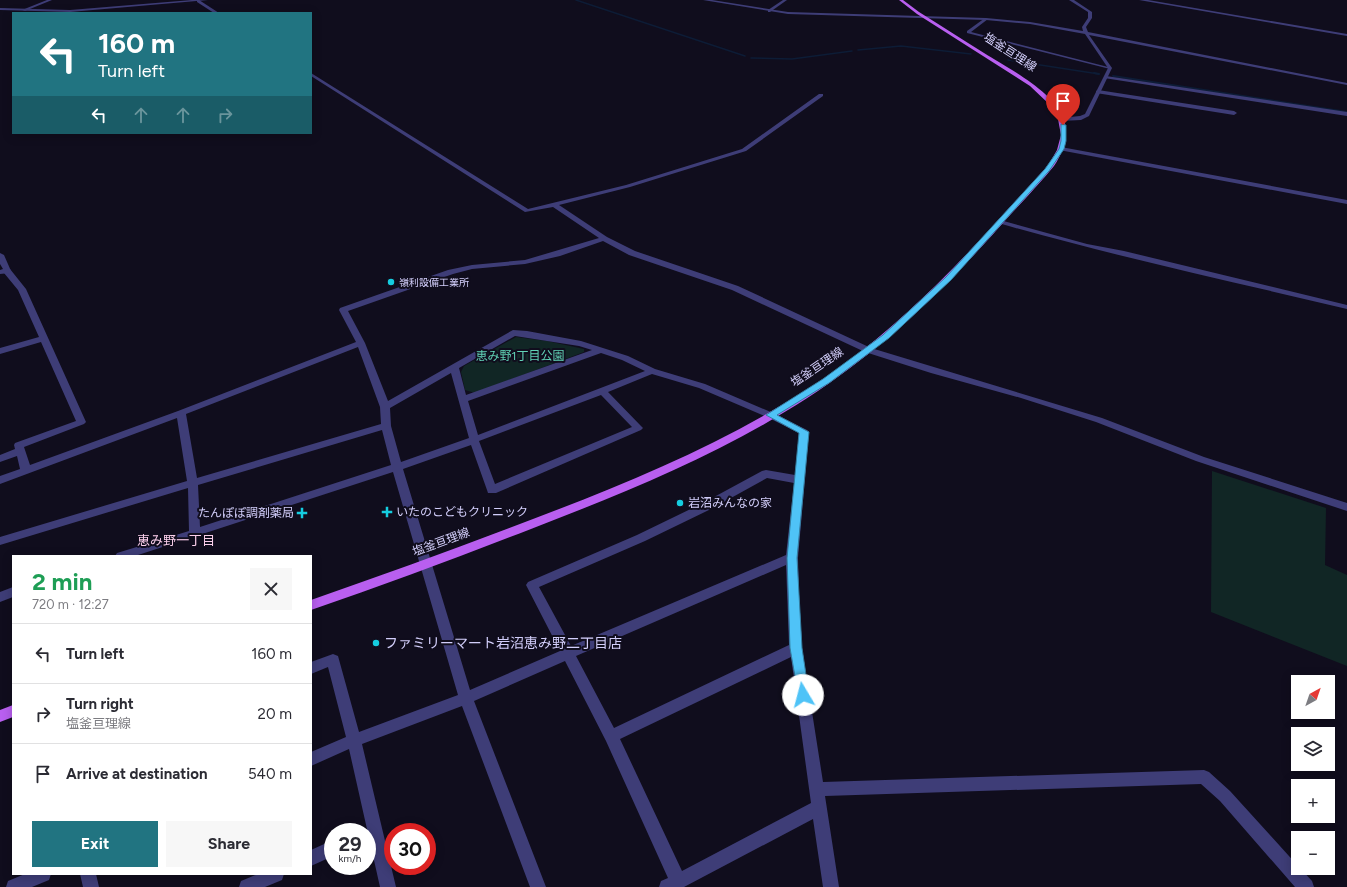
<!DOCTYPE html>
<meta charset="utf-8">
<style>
body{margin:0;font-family:Figtree,"Noto Sans JP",sans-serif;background:#f7f7f7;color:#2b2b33;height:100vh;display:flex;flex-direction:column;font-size:15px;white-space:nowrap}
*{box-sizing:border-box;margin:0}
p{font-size:13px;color:#7c7c81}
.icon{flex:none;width:22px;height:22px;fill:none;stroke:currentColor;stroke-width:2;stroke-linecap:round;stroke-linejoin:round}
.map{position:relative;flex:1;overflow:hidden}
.sheet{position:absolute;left:12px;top:555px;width:300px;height:320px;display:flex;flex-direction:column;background:#fff;border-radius:0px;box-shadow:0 2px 10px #0003}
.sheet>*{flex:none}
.top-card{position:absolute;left:12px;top:12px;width:300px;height:122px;border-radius:0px;box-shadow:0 2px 10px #0003;background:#217481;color:#fff;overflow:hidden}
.needle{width:26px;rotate:40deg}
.buttons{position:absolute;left:1291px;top:675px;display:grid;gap:8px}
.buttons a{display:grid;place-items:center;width:44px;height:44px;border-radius:0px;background:#fff;box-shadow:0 2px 10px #0003;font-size:20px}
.speed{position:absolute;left:324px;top:823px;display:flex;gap:8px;font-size:20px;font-weight:700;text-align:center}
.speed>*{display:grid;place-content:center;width:52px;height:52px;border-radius:50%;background:#fff;box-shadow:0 2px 10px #0003;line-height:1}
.speed small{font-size:10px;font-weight:400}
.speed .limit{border:6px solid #d22;background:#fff;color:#111}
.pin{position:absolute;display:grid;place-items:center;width:34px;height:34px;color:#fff;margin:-41px -17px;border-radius:50% 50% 50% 0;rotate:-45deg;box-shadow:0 0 4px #0007}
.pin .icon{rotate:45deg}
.me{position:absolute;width:44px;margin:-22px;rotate:352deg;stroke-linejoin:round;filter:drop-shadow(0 0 3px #0008)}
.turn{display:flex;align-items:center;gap:14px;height:84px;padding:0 20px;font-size:18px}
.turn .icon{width:52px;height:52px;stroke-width:2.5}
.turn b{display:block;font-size:28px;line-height:34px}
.lanes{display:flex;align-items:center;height:38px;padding:0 20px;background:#0003;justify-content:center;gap:20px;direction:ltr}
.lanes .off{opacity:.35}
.round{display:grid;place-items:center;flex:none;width:42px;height:42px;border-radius:0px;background:#f7f7f7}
.overview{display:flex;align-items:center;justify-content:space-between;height:68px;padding:0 20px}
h1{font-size:24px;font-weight:700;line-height:30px;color:#1e9e55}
.cta{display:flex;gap:8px;margin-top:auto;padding:8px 20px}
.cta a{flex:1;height:46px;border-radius:0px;background:#217481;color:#fff;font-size:16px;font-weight:700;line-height:46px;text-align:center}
.cta a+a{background:#f7f7f7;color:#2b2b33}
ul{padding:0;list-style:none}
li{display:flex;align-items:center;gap:12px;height:60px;padding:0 20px;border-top:1px solid #e1e1e2}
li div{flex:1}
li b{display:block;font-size:15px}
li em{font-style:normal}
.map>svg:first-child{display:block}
.green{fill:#112625}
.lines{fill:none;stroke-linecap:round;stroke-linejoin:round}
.stream-far1{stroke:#0d1c36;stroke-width:1.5}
.stream{stroke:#0d1c36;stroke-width:2}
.minor{fill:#3e3d77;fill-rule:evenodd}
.tertiary{fill:#3e3d77;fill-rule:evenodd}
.primary{fill:#b95ff0;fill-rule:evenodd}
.route{fill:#4fc3f7;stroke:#337fa1}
.poi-dot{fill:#15cde0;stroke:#100d1d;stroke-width:1.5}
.labels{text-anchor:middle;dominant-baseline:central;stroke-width:4;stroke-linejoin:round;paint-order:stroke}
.far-poi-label{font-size:10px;fill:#d2cefa;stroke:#100d1d;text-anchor:start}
.street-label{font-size:12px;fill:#d2cefa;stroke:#100d1d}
.park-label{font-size:12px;fill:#61d3b6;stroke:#100d1d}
.poi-label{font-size:12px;fill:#d2cefa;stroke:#100d1d;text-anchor:start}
.neighbourhood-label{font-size:13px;fill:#fbcfeb;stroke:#100d1d}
.near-poi-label{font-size:14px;fill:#d2cefa;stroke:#100d1d;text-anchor:start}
</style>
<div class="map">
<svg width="1347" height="887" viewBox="0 0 1347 887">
<rect width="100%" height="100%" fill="#100d1d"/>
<!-- green -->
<g class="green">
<path d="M516,337L547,341L584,349V352L475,393L465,390L461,372L464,366Z"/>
<path d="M1212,471L1326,508L1325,565L1347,575V666L1211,612Z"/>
</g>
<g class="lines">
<!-- stream-far1 -->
<g class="stream-far1">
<path d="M576,0L745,56"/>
<path d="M858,50L901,46L971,54"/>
<path d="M751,58L792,59L852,51"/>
<path d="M1008,60L1099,74"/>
</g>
<!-- stream -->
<g class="stream">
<path d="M1094,73L1099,74"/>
<path d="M1113,76L1347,112"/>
</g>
<!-- minor -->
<g class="minor">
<path d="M47,0H52L25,11L22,10Z"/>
<path d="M197,0H199L219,13H214L197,2Z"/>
<path d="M783,0H787L770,12H768V10Z"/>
<path d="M1139,0H1148L1347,34V36Z"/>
<path d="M985,18L988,19L971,32L1112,68L1110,69L967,33V31Z"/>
<path d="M311,73L528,209L626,185L742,149L819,94H823V96L746,151L630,187L559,205L607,237L635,251L738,286L871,348L1102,418L1204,457L1347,503V511L1196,461L1096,422L1021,398L931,373L865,352L732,290L629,255L603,241L560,256L525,264L472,269L453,274L348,311L365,343L388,401L513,330L527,331L581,341L628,356L655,369L705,384L773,413L807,430L809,432L798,558L799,595L802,648L823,782L1204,770L1209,772L1230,791L1298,866V868H1300L1312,881L1314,887H1295L1220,801L1201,784L825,796L839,887H823L813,819L684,887H659L661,881L668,878L606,741L565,661L474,701L546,887H530L462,706L362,744L396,887H380L349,749L311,766V752L346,737L328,667L311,674V662L333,654L338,656L359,732L458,695L393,472L135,556H115L117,553L189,531L188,488L0,545V537L187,481L177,418L0,484V476L20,469L17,456L0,462V455L15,449L14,445L15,443L76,421L41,342L0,354V348L39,337L18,290L4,273V269H10L26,289L86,422L84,424L24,447L30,465L178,411L356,342L339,310L340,308L448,270L472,265L525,260L599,238L553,207L525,212L311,76ZM515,336L579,346L592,350L466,395L459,368ZM358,347L380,407L381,424L197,478L186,414ZM601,353L622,360L645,371L478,435L468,401ZM451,373L469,438L401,462L391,426L390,408ZM652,374L699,388L767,417L799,433L795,475L766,470L762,471L703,503L637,535L528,582L526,585L560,651L470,690L403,469L471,445L487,490L488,493H496L641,430L643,428L641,426L608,392ZM601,395L632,427L495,484L479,441ZM382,430L391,465L200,527L198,485ZM767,478L794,483L786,555L571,646L539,587L645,541L711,509ZM786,565L789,645L614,728L576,656ZM791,657L811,803L682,871L620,739Z"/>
<path d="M1106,76L1347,112V116L1104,78Z"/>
<path d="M1098,90L1234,111L1237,113L1234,115L1096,93V91Z"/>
<path d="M1000,220L1087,244L1124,251L1347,305V309C1230,281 1113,256 998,223L997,222Z"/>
<path d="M13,587V597L0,602V592Z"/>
<path d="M333,840V856L311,866V850Z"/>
<path d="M25,874H51L49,880L32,887H6L8,881Z"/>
<path d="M80,874H96L99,887H83Z"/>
<path d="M258,874H284L282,880L265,887H239L241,881Z"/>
</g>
<!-- tertiary -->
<g class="tertiary">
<path d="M192,0H208L70,12L0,10V8L70,10Z"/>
<path d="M703,0H712L788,12L986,18L1030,22L1083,31L1082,27L1088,18V12L1069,0H1074L1092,12V18L1086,27L1088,32L1347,83V85L1089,35L1112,68L1089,116L1081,120L1061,121L1059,120V118L1080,116L1085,114L1108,68L1085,34L1030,24L986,20L788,14Z"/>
<path d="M1061,147L1347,200V204L1059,150V148Z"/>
<path d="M0,253L4,255L11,271L10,273L0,274V270L3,269L0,264Z"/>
</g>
<!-- primary -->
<g class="primary">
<path d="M899,0H903L919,12C941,26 962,39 984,53C1008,68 1055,92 1064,120C1069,137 1063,152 1054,166C1040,183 1025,199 1010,215C961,271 910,323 850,368C755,440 642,486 531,529C458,557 385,585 311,610V600C386,574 460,547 533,519C641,478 749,433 843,365C902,322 953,270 1002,216C1018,198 1034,182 1049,164L1057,150L1061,135L1058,119L1049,104L1030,86L917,14Z"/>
<path d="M13,705V717L0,722V710Z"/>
</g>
</g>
<!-- route -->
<path class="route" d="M1061,124L1066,125V141L1064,149L1049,171L951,280L889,338L829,383L777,415L809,432L797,558L802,648L809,695L807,699L803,701L799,699L790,648L787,558L799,433L766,415L823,379L883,335L946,277L1045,169L1059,149L1061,141Z"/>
<!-- markers -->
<g class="poi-dot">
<circle cx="391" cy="282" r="4"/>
<circle cx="680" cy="503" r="4"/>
<path d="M385 506h4v4h4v4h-4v4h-4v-4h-4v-4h4z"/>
<path d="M300 507h4v4h4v4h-4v4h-4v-4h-4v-4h4z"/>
<circle cx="376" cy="643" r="4"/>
</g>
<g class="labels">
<!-- far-poi labels -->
<g class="far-poi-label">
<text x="399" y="282">嶺利設備工業所</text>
</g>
<!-- street labels -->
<g class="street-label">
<text transform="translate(1010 52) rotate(33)">塩釜亘理線</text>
<text transform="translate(817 367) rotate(-34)">塩釜亘理線</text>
<text transform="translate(441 542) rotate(-20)">塩釜亘理線</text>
</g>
<!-- park labels -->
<g class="park-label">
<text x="520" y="356">恵み野1丁目公園</text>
</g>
<!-- poi labels -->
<g class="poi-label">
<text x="688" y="503">岩沼みんなの家</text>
<text x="396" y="512">いたのこどもクリニック</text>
<text x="294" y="513" text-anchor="end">たんぽぽ調剤薬局</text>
</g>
<!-- neighbourhood labels -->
<g class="neighbourhood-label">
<text x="176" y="540">恵み野一丁目</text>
</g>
<!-- near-poi labels -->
<g class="near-poi-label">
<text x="384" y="643">ファミリーマート岩沼恵み野二丁目店</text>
</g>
</g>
</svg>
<div class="buttons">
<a><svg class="needle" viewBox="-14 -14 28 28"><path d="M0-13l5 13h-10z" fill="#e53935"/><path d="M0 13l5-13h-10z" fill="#7c7c81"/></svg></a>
<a><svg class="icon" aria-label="layers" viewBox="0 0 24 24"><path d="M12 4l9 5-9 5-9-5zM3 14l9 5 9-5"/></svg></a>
<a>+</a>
<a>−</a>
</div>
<div class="speed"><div>29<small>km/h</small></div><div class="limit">30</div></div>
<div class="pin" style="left:1063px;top:125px;background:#d93025"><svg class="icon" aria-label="arrive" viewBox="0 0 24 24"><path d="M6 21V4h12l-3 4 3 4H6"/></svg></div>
<svg class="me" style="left:803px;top:695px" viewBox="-20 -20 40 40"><circle r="19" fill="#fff"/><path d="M0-13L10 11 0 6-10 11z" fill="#4fc3f7"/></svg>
<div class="top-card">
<div class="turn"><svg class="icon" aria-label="left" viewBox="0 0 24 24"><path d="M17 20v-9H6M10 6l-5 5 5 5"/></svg><div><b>160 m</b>Turn left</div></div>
<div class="lanes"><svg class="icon" aria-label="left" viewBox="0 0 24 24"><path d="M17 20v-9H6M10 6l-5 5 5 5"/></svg><svg class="icon off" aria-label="ahead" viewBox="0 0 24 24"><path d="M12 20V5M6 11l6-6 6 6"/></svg><svg class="icon off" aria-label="ahead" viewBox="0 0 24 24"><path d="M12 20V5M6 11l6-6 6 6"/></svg><svg class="icon off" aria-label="right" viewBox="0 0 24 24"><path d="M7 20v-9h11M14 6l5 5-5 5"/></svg></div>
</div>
<section class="sheet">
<div class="overview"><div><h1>2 min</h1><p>720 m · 12:27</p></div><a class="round"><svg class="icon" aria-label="close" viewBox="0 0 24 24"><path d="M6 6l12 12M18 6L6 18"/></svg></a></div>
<ul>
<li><svg class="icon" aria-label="left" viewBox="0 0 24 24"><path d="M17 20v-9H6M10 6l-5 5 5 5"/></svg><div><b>Turn left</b></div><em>160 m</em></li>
<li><svg class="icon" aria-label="right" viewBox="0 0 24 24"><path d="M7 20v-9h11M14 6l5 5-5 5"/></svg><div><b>Turn right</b><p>塩釜亘理線</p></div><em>20 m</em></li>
<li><svg class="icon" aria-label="arrive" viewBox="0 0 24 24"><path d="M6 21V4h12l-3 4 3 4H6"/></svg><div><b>Arrive at destination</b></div><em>540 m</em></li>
</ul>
<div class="cta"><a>Exit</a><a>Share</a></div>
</section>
</div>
